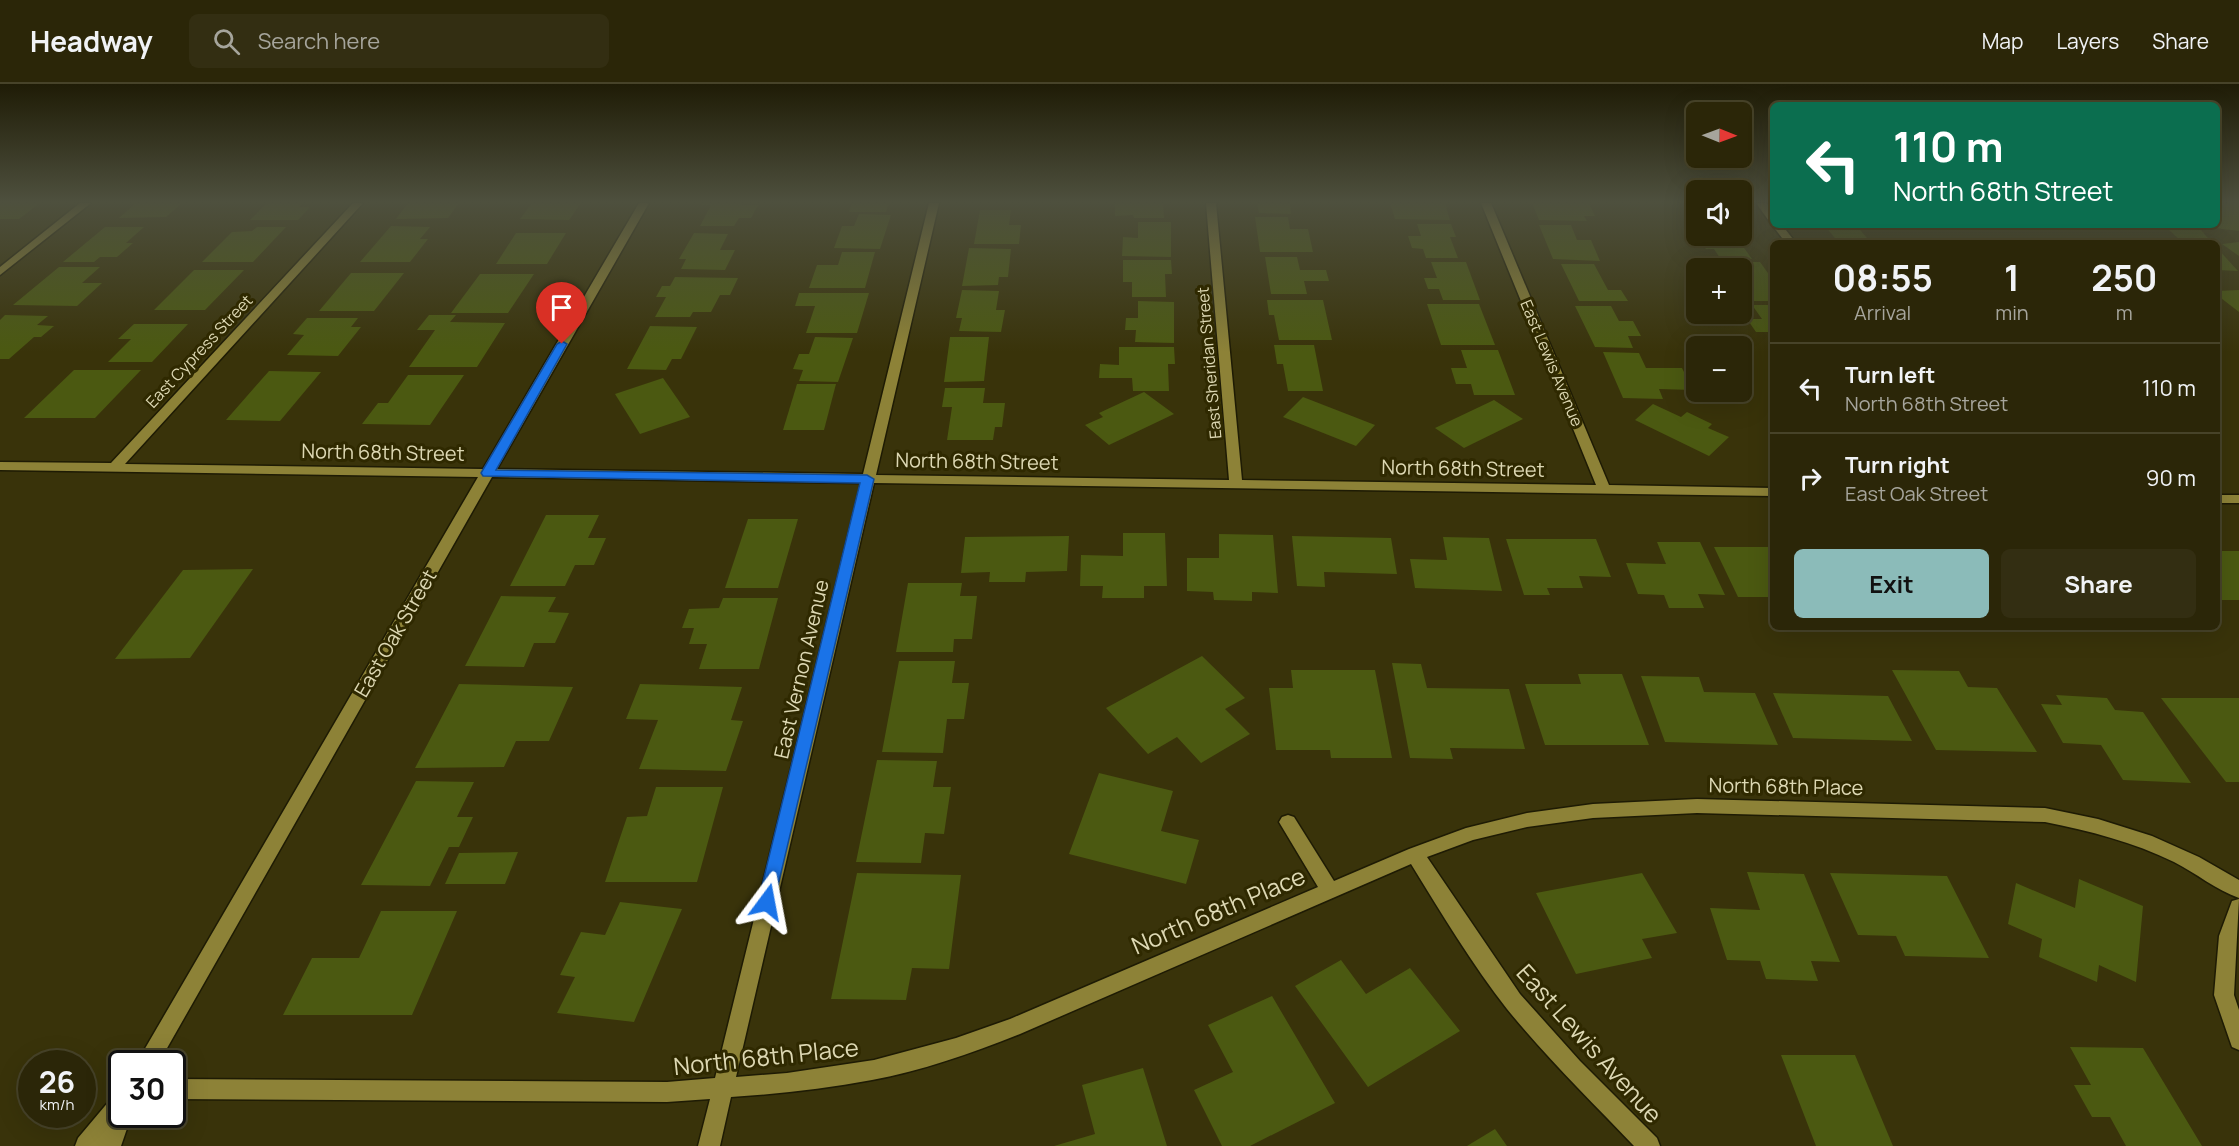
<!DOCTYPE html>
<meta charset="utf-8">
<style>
body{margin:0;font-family:Manrope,sans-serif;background:#332e12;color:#f1f3f6;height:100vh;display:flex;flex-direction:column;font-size:22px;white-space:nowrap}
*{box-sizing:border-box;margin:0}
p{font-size:20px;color:#a6a59c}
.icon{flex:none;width:33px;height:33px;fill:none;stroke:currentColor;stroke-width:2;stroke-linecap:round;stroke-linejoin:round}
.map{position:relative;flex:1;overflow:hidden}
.sheet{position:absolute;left:1770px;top:156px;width:450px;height:390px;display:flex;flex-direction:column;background:#2b2608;border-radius:9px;box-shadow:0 6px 24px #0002,0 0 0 2px #474329}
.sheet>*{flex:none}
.hud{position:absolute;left:1770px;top:18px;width:450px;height:126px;border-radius:9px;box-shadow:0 6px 24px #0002,0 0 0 2px #474329;background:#0b6e4f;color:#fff;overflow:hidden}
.needle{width:39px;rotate:91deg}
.fabs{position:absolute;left:1686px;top:18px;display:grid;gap:12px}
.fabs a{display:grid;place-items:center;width:66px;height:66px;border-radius:9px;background:#2b2608;box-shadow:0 6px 24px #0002,0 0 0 2px #474329;font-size:30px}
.speed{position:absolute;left:18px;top:966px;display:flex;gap:12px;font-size:30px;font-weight:700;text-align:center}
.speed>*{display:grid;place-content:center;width:78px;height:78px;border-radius:50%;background:#2b2608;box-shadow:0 6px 24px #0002,0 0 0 2px #474329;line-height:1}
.speed small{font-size:15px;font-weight:400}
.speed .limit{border:3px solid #111;border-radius:9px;background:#fff;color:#111}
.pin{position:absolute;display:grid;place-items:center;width:51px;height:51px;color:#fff;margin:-62px -26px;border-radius:50% 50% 50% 0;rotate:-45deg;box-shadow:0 0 6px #0007}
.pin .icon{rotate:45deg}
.me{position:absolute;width:66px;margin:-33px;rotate:13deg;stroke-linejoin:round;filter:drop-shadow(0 0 4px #0008)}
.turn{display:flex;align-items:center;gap:21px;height:126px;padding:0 24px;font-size:27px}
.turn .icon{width:78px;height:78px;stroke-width:2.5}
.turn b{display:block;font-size:42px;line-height:51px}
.eta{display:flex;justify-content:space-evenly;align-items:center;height:102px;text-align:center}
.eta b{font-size:36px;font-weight:700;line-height:42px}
.cta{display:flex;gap:12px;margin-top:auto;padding:12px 24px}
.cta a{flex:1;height:69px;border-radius:9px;background:#8bbbb9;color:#111;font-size:24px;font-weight:700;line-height:69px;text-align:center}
.cta a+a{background:#332e12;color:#f1f3f6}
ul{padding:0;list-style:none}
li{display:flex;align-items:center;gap:18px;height:90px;padding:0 24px;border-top:2px solid #474329}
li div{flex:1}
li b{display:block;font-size:22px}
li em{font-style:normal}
header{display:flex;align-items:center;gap:36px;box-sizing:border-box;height:84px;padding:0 30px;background:#2b2608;border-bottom:2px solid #474329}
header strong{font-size:28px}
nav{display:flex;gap:33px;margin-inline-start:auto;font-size:21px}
.search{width:420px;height:54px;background:#332e12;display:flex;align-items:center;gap:15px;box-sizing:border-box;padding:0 21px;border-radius:9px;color:#a6a59c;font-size:22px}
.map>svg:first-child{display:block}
.building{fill:#4b5911}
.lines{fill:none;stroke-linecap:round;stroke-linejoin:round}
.minor-casing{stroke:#1e1b04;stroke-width:3}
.minor{fill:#8d8237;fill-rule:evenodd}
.route{fill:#1a73e8;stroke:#114b97;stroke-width:1.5}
.labels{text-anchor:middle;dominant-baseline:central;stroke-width:6;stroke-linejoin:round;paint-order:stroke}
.far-street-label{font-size:16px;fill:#ddd8b3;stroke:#2f2900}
.street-label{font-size:20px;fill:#ddd8b3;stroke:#2f2900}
.near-street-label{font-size:24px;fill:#ddd8b3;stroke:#2f2900}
</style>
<header>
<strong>Headway</strong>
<div class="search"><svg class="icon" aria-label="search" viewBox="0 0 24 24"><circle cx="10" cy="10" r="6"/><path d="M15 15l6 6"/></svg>Search here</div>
<nav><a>Map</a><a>Layers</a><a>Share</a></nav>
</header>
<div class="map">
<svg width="2239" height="1062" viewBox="0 0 2239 1062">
<rect width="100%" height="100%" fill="#39330a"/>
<!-- building -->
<g class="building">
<path d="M0,119H40L19,135H0Z"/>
<path d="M136,119H182L166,133L119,134Z"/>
<path d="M267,119H303L299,123H310L298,136H250Z"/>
<path d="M408,119H459L448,134L396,135Z"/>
<path d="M532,119H581L569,136L520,135Z"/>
<path d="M703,119H743L742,121H758L751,134H739L734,142H700L711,121H702Z"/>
<path d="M852,119H889L886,128H849Z"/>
<path d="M1115,119H1163L1164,134H1134L1133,131L1115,132Z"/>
<path d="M1257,119H1290L1291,130L1259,129Z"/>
<path d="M1390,119H1445L1450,136L1395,135Z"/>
<path d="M1532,119H1589L1595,132H1584L1587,137L1539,136Z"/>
<path d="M2217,119L2239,120V147L2199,142L2217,141Z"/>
<path d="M980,126H1011L1009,141H1021L1019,160H974Z"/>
<path d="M859,130L891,131L880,165L834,164L842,142H854Z"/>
<path d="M1255,133H1288L1290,145H1308L1313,168H1260Z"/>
<path d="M1138,138H1171V173L1122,172L1123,153L1138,154Z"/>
<path d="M1417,140H1451L1456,153H1450L1458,174H1426L1423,165L1412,164L1408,152H1421Z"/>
<path d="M1539,141H1571L1577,156H1591L1600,177L1553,175Z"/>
<path d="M2030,141H2069L2073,145H2034Z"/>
<path d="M391,142L430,143L420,155H428L410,178H360Z"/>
<path d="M1825,142H1857L1871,159H1839Z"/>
<path d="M105,143H144L126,159H133L117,173H100L94,178H63Z"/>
<path d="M257,143H286L253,178H202L232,148L252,147Z"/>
<path d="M2167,144L2201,146L2212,159H2183Z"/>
<path d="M516,149H566L547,180H496Z"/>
<path d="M694,149L728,150L720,166H735L725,186L681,185L686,175H679Z"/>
<path d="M1707,152H1742L1743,154H1737L1752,175L1720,174L1714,165H1706L1698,154H1708Z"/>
<path d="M2239,158V172L2222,160Z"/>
<path d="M969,164L1011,165L1008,193H999L998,201L962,202Z"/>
<path d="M2217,164L2238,187L2217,186Z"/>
<path d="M842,168H875L865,204H809L817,181H838Z"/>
<path d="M1265,173H1297L1300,186H1326L1329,197H1304L1307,210H1271Z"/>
<path d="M1123,176H1171L1172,190H1165L1166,213H1132V198H1123Z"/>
<path d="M1431,178H1466L1480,216H1443L1439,205H1428L1424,194H1437Z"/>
<path d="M1727,178H1760L1773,196V217H1742V184H1731Z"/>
<path d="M1561,180H1594L1608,206H1621L1628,217H1579Z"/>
<path d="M59,183H100L82,199H102L77,222L13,221Z"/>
<path d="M194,186H244L205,226H154Z"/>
<path d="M351,189H404L374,227H319Z"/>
<path d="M480,190H534L508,229H451Z"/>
<path d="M675,193L738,194L730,211H720L711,228H693L690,233H655L666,213H656L662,202H670Z"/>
<path d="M962,206L999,207L996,226H1005L1001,248L959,247L962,234H956Z"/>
<path d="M2239,206V228L2217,211V207Z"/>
<path d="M799,209H869L857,249H806L815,222H795Z"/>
<path d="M1267,216H1323L1332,256H1279L1274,231H1269Z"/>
<path d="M1138,217L1174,218V259L1135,258L1136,246H1125L1126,234H1138Z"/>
<path d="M1427,220H1479L1495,261H1441Z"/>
<path d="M1752,221H1773V254L1769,248H1756L1747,235H1762Z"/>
<path d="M1575,222H1611L1619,237H1633L1641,252H1628L1633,264L1595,263Z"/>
<path d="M5,231L48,232L37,241L54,242L41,253H34L9,275H0V236Z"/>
<path d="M429,231H456L450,238L505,239L477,283H409L435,246H417Z"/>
<path d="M307,234H358L351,243H361L338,272L287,271L304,251L293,250Z"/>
<path d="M134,240H188L152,278H108L131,255H118Z"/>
<path d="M650,242L697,243L681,275H672L666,286L627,285Z"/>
<path d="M815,253L853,254L838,298L799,297L803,286L793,285L799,270H809Z"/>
<path d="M950,253H989L984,297L944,298Z"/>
<path d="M1274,261H1314L1323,307H1288L1283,280H1277Z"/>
<path d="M1119,263H1174L1175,280H1168L1169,307H1133L1132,294H1099L1100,280L1119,281Z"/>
<path d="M1461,266H1498L1515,311H1474L1471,300H1456L1451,284H1467Z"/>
<path d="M1603,268L1639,269L1646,284H1682L1693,306L1659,305L1663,315L1623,314Z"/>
<path d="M74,286H141L95,334H24Z"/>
<path d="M269,287L321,288L280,337L226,336Z"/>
<path d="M408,291H464L430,341L362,340L378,319H388Z"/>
<path d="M663,294L690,333L640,350L615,310Z"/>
<path d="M797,300H836L824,346H783Z"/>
<path d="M945,304H985L983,319H1005L1002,343H995L993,356H947L952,323H942Z"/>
<path d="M1144,308L1174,330L1109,361L1085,341L1103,333L1099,329Z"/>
<path d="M1303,313L1375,341L1356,362L1283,333Z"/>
<path d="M1494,316L1523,335L1464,364L1435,344Z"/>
<path d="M1653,320L1681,333L1687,328L1712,340L1708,344L1729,353L1709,372L1635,336Z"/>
<path d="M546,431H599L588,454H606L594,481H575L565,502H510Z"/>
<path d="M748,435H798L778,504H725Z"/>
<path d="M1123,449H1165L1167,502H1144V514H1102L1103,502H1080L1081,471L1123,472Z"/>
<path d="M1219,450L1273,451L1278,509L1252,508V517L1214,516L1213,508L1187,507V474H1219Z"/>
<path d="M1069,452L1067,487L1026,488L1025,498H989L990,488L961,489L965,453Z"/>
<path d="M1292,452L1391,454L1397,490L1324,488L1325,503L1297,502Z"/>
<path d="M1443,453L1489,454L1502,507L1415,504L1410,475L1447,476Z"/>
<path d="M1506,455H1596L1611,493L1579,492L1583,504H1547L1550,511H1524Z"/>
<path d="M1657,458H1700L1725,511L1698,510L1704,524H1669L1664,511L1638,510L1626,479L1666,480Z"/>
<path d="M1714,463H1773V513H1738Z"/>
<rect x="2217" y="467" width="22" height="49"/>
<path d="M253,485L190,574L115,575L183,486Z"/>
<path d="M908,499H962L960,512H977L972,555H954L953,568H896Z"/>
<path d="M501,512L556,513L548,528L569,529L555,559H534L524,583L465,582Z"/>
<path d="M723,514H778L759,585H699L707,560H689L694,544H682L689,525L719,524Z"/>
<path d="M1202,572L1245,614L1225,625L1250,650L1201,679L1177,653L1148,670L1106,624Z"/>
<path d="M899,577H955L952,599H969L964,635H947L943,669L882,668Z"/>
<path d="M1392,579L1421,580L1427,604L1509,605L1525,665L1450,664L1453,675L1410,674Z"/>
<path d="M1291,586H1375L1392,674H1331L1330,666H1276L1269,604H1293Z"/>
<path d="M1892,586L1959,587L1968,603L1997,604L2037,668L1936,666Z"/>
<path d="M1578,590H1622L1649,661H1545L1525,600H1581Z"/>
<path d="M1641,592L1699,593L1704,608L1755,609L1778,661L1665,658Z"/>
<path d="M459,600L573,603L549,657H516L504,683L415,684Z"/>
<path d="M640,600L742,603L731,636L743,637L726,687L639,685L658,636L626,635Z"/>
<path d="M1773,609L1888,612L1912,657L1793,654Z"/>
<path d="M2056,611L2107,614L2115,626L2143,628L2191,699L2123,696L2101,661L2063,659L2041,620L2062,621Z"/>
<path d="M2161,614H2239V698H2226Z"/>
<path d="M877,676L937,677L933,703H951L944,750L925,749L921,779L856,778Z"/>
<path d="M1099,689L1173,707L1161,747L1199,756L1186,800L1069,770Z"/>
<path d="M416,697L474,698L457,733H473L459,763H449L430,802L361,801Z"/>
<path d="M656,703H723L697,798H605L627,733L647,732Z"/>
<path d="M518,768L505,800H445L459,769Z"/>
<path d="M1747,788L1804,790L1840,878L1811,877L1818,897L1766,895L1760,877L1727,876L1710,824L1760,826Z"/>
<path d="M857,789L961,791L949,885L912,884L906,916L831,915Z"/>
<path d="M1642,789L1677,849L1642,855L1652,874L1576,890L1536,809Z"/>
<path d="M1830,789L1947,792L1989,874L1905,872L1896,852L1858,851Z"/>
<path d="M2079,795L2143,822L2136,898L2099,881L2097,898L2039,873L2042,855L2008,840L2016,799L2075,824Z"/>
<path d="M620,818L682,825L634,938L557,929L575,893L560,891L581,848L605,851Z"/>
<path d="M381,827H457L412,931H283L312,874H359Z"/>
<path d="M1341,876L1366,910L1410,884L1460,947L1368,1003L1295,902Z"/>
<path d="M1272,912L1335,1019L1250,1062H1222L1194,1006L1233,988L1208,941Z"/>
<path d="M2070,963L2143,964L2202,1062H2126L2110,1033H2092L2074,1001H2091Z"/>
<path d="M1781,971H1855L1893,1062H1816Z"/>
<path d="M1143,984L1167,1062H1054L1095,1050L1082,1001Z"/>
<path d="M1495,1045L1507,1062H1467Z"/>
</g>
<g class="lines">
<!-- minor casing -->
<g class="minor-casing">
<g id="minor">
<path d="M80,119H91L0,191V183Z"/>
<path d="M353,119H363L125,380L483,385L639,119H649L497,385L863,390L929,119H939L876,391L1229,396L1206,119H1216L1242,396L1596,401L1481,119H1491L1609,401L1773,404V412L874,399L736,993L787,989L874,976L956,954L1010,935L1318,803L1279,738L1282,733L1288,731L1294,733L1334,797L1409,765L1466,744L1527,729L1593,720L1697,715L2045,724L2098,735L2152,752L2199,773L2239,796V814C2216,806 2196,789 2174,778C2133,758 2090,747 2045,738L1697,729L1593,734L1527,743L1473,756L1427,773L1520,910L1580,977L1657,1054L1660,1062H1634C1591,1017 1546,973 1507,925C1473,882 1440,827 1411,780L1020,950C972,969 922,987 872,996C825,1005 778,1010 731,1013L720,1062H698L710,1015L667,1018L172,1015V995L667,998L715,994L861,399L492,393L158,980H136L478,393L0,386V378L111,379Z"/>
<path d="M1756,119H1766L1773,128V138L1769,137Z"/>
<path d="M1773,139L1782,141L1796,159H1786L1772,141Z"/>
<rect x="2217" y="411" width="22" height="8"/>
<path d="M2239,815L2234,911L2239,926V966L2232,963L2214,911L2219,852L2232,817Z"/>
<path d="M122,1007V1030H132L121,1062H75L78,1054L115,1010Z"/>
</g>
</g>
<!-- minor -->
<use href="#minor" class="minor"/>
</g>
<!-- sky -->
<linearGradient id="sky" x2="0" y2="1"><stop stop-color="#1f1c06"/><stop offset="0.44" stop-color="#4e503e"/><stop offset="1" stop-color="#4e503e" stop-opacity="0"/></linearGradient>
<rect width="2239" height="268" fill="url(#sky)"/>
<!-- route -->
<path class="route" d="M562,257L567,260L496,386L867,391L874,395L773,823L767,825L761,823L758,818L860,399L483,392L481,389L557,260Z"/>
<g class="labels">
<!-- far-street labels -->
<g class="far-street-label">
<text transform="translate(199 267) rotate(-47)">East Cypress Street</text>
<text transform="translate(1209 279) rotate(-95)">East Sheridan Street</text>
<text transform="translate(1552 279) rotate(67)">East Lewis Avenue</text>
</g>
<!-- street labels -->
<g class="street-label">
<text transform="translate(383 368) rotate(1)">North 68th Street</text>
<text transform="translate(977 377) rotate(1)">North 68th Street</text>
<text transform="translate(1463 384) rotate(1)">North 68th Street</text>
<text transform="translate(395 549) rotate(-60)">East Oak Street</text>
<text transform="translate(801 585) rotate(-77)">East Vernon Avenue</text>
<text transform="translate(1786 702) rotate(1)">North 68th Place</text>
</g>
<!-- near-street labels -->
<g class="near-street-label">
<text transform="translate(1218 826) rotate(-23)">North 68th Place</text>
<text transform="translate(1590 959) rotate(48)">East Lewis Avenue</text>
<text transform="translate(766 972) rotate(-6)">North 68th Place</text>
</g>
</g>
</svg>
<div class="fabs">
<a><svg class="needle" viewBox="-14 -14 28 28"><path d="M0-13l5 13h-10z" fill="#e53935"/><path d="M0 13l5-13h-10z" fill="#a6a59c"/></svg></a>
<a><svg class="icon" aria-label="sound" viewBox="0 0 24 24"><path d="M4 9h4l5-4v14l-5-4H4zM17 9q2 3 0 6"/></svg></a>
<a>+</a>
<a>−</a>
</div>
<div class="speed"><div>26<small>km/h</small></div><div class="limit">30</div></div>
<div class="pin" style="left:562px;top:260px;background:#d93025"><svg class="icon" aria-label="arrive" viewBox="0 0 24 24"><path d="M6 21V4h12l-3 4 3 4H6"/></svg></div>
<svg class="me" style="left:767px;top:818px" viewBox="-20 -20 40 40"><path d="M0-17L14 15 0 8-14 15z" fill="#1a73e8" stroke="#fff" stroke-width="4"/></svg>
<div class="hud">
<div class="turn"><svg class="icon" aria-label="left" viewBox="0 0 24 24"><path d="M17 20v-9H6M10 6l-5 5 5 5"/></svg><div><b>110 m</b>North 68th Street</div></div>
</div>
<section class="sheet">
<div class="eta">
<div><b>08:55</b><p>Arrival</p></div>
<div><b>1</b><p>min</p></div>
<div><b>250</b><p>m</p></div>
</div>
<ul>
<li><svg class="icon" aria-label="left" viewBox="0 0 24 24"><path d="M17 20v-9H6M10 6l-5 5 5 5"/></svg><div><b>Turn left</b><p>North 68th Street</p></div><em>110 m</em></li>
<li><svg class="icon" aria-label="right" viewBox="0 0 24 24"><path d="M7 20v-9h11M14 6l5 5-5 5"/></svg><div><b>Turn right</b><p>East Oak Street</p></div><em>90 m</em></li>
</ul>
<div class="cta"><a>Exit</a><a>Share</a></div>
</section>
</div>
